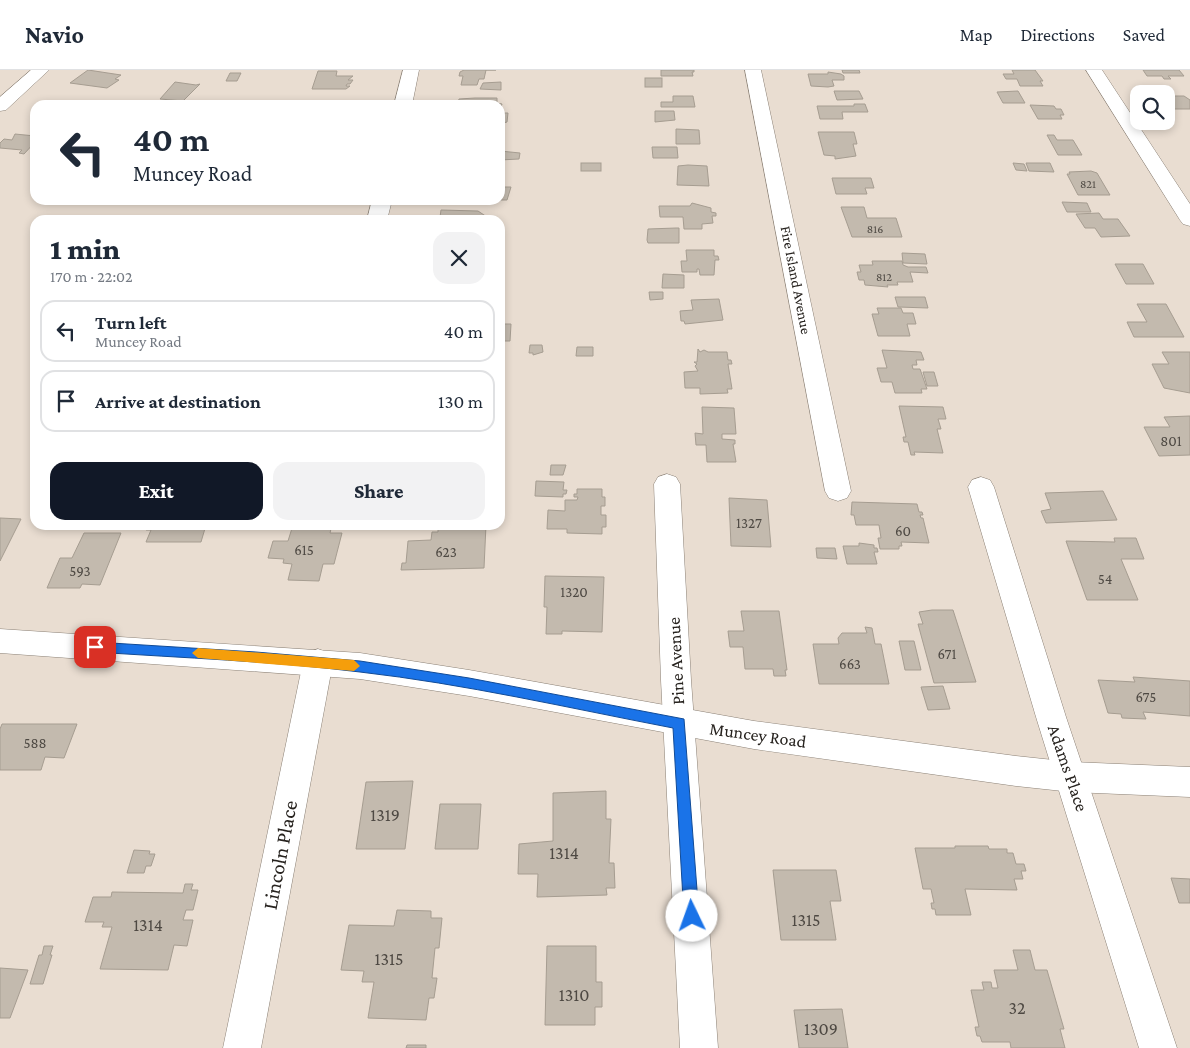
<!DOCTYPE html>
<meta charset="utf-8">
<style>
body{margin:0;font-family:"Crimson Pro",serif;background:#f2f2f3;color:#1f2937;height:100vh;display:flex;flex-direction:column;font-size:19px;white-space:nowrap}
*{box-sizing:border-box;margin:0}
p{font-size:16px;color:#747a83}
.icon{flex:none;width:28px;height:28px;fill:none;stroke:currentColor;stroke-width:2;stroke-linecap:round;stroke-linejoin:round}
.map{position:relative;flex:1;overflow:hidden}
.side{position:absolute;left:30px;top:145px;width:475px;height:315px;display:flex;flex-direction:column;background:#fff;border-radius:15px;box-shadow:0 2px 8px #0003}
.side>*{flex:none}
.top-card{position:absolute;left:30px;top:30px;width:475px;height:105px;border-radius:15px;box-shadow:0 2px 8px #0003;background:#fff;color:#1f2937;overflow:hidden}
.fabs{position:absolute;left:1130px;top:15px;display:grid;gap:10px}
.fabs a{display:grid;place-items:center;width:45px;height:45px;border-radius:10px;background:#fff;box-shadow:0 2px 8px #0003;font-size:25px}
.pin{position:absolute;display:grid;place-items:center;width:42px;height:42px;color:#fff;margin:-21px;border-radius:10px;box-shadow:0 2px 8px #0006}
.me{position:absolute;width:55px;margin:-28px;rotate:357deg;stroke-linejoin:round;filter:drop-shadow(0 0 4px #0008)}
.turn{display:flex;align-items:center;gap:18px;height:105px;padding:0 20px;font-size:22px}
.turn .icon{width:65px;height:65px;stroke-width:2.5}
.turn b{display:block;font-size:35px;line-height:42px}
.round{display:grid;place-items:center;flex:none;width:52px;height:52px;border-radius:15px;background:#f2f2f3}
.head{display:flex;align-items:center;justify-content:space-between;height:85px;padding:0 20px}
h1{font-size:30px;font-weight:800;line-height:38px}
.cta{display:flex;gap:10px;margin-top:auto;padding:10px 20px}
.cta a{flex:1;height:58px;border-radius:15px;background:#111827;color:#fff;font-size:20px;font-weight:800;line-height:58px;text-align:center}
.cta a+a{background:#f2f2f3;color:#1f2937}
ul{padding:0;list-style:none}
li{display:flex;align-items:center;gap:15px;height:62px;margin:0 10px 8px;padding:0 10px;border:2px solid #e0e1e3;border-radius:15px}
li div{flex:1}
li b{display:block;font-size:19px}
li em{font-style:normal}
header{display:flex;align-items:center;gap:30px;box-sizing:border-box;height:70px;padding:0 25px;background:#fff;border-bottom:1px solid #e0e1e3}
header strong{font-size:24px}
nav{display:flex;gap:28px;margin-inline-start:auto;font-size:18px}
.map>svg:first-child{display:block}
.building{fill:#c3baae;stroke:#a69d91}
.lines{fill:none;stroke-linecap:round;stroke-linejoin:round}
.minor-casing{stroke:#8b8176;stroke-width:1}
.tertiary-casing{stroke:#8b8176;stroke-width:1}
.minor{fill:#fff;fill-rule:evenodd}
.tertiary{fill:#fff;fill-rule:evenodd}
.route{fill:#1a73e8;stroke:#114b97}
.slow{fill:#f59e0b}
.labels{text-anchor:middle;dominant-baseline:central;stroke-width:4.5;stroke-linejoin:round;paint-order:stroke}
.far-number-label{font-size:12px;fill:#4e4943}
.far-street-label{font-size:15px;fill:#27231f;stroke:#fff}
.number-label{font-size:15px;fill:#4e4943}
.street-label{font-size:18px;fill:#27231f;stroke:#fff}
.near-number-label{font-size:18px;fill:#4e4943}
.near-street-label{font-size:21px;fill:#27231f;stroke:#fff}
</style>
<header>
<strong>Navio</strong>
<nav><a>Map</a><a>Directions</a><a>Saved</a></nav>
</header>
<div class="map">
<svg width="1190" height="978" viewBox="0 0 1190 978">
<rect width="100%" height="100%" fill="#e9ddd1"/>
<!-- building -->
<g class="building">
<path d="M88,0L121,5L115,9L119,10L107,18L70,13Z"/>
<path d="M464,0H496H486L484,9H479L477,15H461L463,6H459L460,2Z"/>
<path d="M661,0H694V2H692L693,6H661Z"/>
<path d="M842,0H859L860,3H843Z"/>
<path d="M1012,0H1035L1043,11H1040L1043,16H1020L1017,9H1006L1003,4H1014Z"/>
<path d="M1143,0H1179L1184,6H1168L1171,9H1164L1162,6H1147Z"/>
<path d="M318,1H337L336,6H353L348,10H353L350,14H347L346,16H350L346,19H312Z"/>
<path d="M828,2L841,4L844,6V10H832L834,16L828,17L811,16L808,4H828Z"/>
<path d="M230,3H241L237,11H226Z"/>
<rect x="645" y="8" width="17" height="9"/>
<path d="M175,12L196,15L200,14L183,31L160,29Z"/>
<path d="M501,12V20L480,19L483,13Z"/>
<path d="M834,21H859L863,29L837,30Z"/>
<path d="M1018,21L1025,33H1003L997,22Z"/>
<path d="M673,26H693L695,37H661V32H673Z"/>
<path d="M1166,26H1184L1190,30V39H1171L1166,32Z"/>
<path d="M475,28H497V33L502,34L501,37L454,35L458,33L459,29Z"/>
<path d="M52,31H68L85,34L48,35Z"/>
<path d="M316,31H337L336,35H315Z"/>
<path d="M854,34H865L868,42H842L843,49H820L817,36H854Z"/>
<path d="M1030,35L1054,36L1056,39H1061L1064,45H1060L1062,49H1038Z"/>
<path d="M655,41H674L675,50L655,52Z"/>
<path d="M500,43H508L507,52L500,54Z"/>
<path d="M676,59L699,60L700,74H676Z"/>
<path d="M818,62H854L857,74H853L856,86L835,89V86L824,85Z"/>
<path d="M15,64L35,66V72L24,84L19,83L22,80L0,78V73L4,69L12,70Z"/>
<path d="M1047,65H1054L1057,70H1073L1082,85H1058Z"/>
<path d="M652,77H677L678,88H653Z"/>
<path d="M500,81L520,83L519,89L500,90Z"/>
<rect x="581" y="93" width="20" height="8"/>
<path d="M1013,93L1024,94L1027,101L1016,100Z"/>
<path d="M1026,93H1050L1054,102L1029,101Z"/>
<path d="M688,95L707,96L709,116L677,115L678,96Z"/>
<path d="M1091,101L1097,103L1110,125H1078L1067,104H1070L1069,102Z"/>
<path d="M832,108H871L874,118H865L867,124H836Z"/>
<path d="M500,117H511L507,130H497H500Z"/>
<path d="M1062,132L1087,133L1091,142H1067Z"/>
<path d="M692,133L711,138V142L716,143V146H712L713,153L702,154V159H684L683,147H660L659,136H690Z"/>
<path d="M841,137H864L867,148H896L902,167H852Z"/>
<path d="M441,140L478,141L487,147V150H433L434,147H440Z"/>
<path d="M1099,143L1103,149H1118L1130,166L1101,167L1095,158H1085L1076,144Z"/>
<path d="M676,158H679V173H648L647,170L648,159Z"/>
<path d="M686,180H714V186H718L719,190H715L714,205H700L699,199H697V202H682L681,191H687Z"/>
<path d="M902,183L925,184L927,194L903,193Z"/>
<path d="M872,191H902L903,195L908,197H926L928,203L910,202L913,212H897L898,215H887L888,217L865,215L864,210H859L857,202H861L859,195H873Z"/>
<path d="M1115,194H1143L1154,214H1126Z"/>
<path d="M663,204L684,205V218H662Z"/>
<path d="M649,222H663V229L650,230Z"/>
<path d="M895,227H925L928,238L898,237Z"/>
<path d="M719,229L723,250L685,254L684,251H681L680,241L693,240L691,230Z"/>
<path d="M1137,234H1166L1184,267H1134L1127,252H1147Z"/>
<path d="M877,238H901L903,243H913L916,254H907L910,266H878L872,244H879Z"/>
<path d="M500,254H511L510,271H500Z"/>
<path d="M530,275H542L543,282L533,285V283H529Z"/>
<path d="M577,277H593V286H576Z"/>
<path d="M698,279L700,282L704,280L708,282H727L728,290H731L732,294H728L732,319H727L728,323L700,324V318H685L684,302L698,301L695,296L697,294L694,292H697Z"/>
<path d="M882,280L921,282L924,290H916L917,295H912L913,299H920L927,319H921L922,323H895L892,312H881L877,298H887Z"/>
<path d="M1162,282H1190V323L1164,318L1152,294H1169Z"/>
<path d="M923,302H934L938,316H927Z"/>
<path d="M899,336L943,337L946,349H938L941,359H937L943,383L914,382L915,385H911L908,372H904L903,367H906Z"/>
<path d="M702,337L734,338L736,364H722V369L735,370V374H733L736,392H707L706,375H696L695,363L703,364Z"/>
<path d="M1190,346V385L1159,386L1144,357H1170L1164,347Z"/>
<path d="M551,395H566L563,405H550Z"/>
<path d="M536,411L564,412L563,420H567L566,424H563V427L535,426Z"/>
<path d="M577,419H602V427H605V436H601V445H606V457H602V464L567,463V459H547L548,440L565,441V430H577L578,427H574V424H577Z"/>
<path d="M1103,421L1117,450L1046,453L1041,441L1051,439L1045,423Z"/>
<path d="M729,428L767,430L771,477L731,476Z"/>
<path d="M852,432L917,434L919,442H922L923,445H920L921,448H923L929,473L901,472L902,476H899V479H880L878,468H881L879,455H856L854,445H851Z"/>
<path d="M0,448L21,449L0,491Z"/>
<path d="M148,455H206L201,472H146L151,460H146Z"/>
<path d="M293,455H332L330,463H342L334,494H323L319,511L288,510L292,494L283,493L284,489L268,488L273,471H288Z"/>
<path d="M486,455L484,498L401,500L402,493H406L408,471L431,470L432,462H438V457Z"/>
<path d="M84,463H121L100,515L82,514L80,518H47L60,488H72Z"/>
<path d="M1114,468H1136L1144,489H1121L1138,530H1087L1066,471L1115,472Z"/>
<path d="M859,473L874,475V478H877L878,482H874L877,494H847L843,476H859Z"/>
<path d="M816,478H835L837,489L817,488Z"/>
<path d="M545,506L604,507L602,562L562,561V564H546L547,537H544Z"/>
<path d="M932,540H953L976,612L934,613L918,554H923L919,542Z"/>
<path d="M741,541H779L787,600H785L786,606H774L773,599H745L743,577H730L728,561H744Z"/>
<path d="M865,557L872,558L875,574H881L889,614H819L813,574H839L838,568L842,563H867Z"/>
<path d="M899,571H914L921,600H905Z"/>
<path d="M1133,607L1190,611V646L1143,642L1146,649L1122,648L1121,644L1108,643L1098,610L1135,612Z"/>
<path d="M943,616L950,639L928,640L921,617Z"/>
<path d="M2,654H77L64,688L45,687L41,700H0V659Z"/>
<path d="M413,711L405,779H356L366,712Z"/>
<path d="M606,721V749H611L609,793H614L615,818H606L607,825L537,827L538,804H518L519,774L553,771V723Z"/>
<path d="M440,734H481L478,779H435Z"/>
<path d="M955,776H988L989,779H1007V783H1013L1016,794H1024L1026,801H1021L1023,809H1014L1017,820L965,819L971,845H936L935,839H932L931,833H934L931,819H923L915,778H955Z"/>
<path d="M134,780L150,781L149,784H155L151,796H146L144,803H127Z"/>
<path d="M773,800H836L841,831H830L836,870H781Z"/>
<path d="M1171,808L1190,809V833H1179Z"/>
<path d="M185,814H193L191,820H198L193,840H186L183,850H193L187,876L174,875L168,900L100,899L112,857H102L104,852H85L93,827H111L112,822L183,823Z"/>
<path d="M397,840L431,841V848H442L439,878H435L432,908H437L434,928H429L426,950L368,948L374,912H362L364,901L341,900L349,855L394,856Z"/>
<path d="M44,876H53L50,885H52L43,914H30L39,885H42Z"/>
<path d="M547,876H596V912H602V937H595V955H545Z"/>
<path d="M1013,880H1030L1035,900H1047L1064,959H1060L1065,978H1011L1010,972H982L980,966H977L975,957H979L971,920H984L982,912H991L992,918H998L994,900H1018Z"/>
<path d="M0,898L28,900L10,948H0Z"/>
<path d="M842,939L848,978H799L794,940Z"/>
<path d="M407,975H426V978H406Z"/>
</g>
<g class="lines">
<!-- minor casing -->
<g class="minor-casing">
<g id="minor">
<path d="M403,0H419L412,35H394Z"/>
<path d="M745,0H761L851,421L847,428L838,431L829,428L825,421Z"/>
<path d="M1086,0H1102L1190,134V156L1183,154L1180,150Z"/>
<path d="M372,130H392L387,150H367Z"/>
<path d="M667,404L676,407L680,414L691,610L718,978H680L661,610L654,414L658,407Z"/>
<path d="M981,407L990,410L994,417L1066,647L1177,978H1139L1036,647L968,417L972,410Z"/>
<path d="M318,579L329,583L333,592L261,978H223L303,592L307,583Z"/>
</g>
</g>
<!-- tertiary casing -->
<g class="tertiary-casing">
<g id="tertiary">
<path d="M31,0H49L6,40L0,41V27Z"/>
<path d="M0,559L360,583L469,600L754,651L1016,686L1072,692L1190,697V727L1072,722L1016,716L754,679L469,626L360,609L0,583Z"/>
</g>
</g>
<!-- minor -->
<use href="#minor" class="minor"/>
<!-- tertiary -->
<use href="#tertiary" class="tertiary"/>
</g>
<!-- route -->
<path class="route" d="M95,572L256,582L360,591L469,608L684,649L699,846L697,851L692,853L687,851L684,846L673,658C569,638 465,614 360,602C272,591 183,588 95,582L89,577Z"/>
<!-- slow -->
<path class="slow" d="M198,578L354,590L360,596L354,601L198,588L192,583Z"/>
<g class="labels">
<!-- far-number labels -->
<g class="far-number-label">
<text x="1088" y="114">821</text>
<text x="875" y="159">816</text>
<text x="884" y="207">812</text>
</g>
<!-- far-street labels -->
<g class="far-street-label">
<text transform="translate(796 210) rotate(79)">Fire Island Avenue</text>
</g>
<!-- number labels -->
<g class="number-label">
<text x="1171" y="371">801</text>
<text x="749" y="453">1327</text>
<text x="903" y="461">60</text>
<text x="304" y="480">615</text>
<text x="446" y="482">623</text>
<text x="80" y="501">593</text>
<text x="1105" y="509">54</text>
<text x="574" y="522">1320</text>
<text x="947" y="584">671</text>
<text x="850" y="594">663</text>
<text x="1146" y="627">675</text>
<text x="35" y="673">588</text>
</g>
<!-- street labels -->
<g class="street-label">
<text transform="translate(676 591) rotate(-93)">Pine Avenue</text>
<text transform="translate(758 665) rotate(8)">Muncey Road</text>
<text transform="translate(1068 698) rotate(71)">Adams Place</text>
</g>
<!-- near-number labels -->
<g class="near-number-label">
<text x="385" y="745">1319</text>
<text x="564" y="783">1314</text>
<text x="806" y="850">1315</text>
<text x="148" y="855">1314</text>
<text x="389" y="889">1315</text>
<text x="574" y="925">1310</text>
<text x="1017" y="938">32</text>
<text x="821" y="959">1309</text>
</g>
<!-- near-street labels -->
<g class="near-street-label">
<text transform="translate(280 785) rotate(-79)">Lincoln Place</text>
</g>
</g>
</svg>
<div class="fabs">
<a><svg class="icon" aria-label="search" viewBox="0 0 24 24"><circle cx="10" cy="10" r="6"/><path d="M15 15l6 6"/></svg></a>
</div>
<div class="pin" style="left:95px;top:577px;background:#d93025"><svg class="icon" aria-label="arrive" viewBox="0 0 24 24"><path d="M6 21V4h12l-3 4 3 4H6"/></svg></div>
<svg class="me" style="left:692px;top:846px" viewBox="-20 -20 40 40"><circle r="19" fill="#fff"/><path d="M0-13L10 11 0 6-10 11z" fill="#1a73e8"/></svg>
<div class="top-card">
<div class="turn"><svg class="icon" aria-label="left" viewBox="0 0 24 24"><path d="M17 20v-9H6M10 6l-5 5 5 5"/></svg><div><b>40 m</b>Muncey Road</div></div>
</div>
<section class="side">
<div class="head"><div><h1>1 min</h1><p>170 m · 22:02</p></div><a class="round"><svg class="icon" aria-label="close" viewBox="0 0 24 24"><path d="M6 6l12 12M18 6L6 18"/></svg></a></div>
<ul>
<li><svg class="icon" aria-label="left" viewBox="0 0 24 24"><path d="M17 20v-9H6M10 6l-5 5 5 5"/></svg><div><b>Turn left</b><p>Muncey Road</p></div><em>40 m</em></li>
<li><svg class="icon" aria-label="arrive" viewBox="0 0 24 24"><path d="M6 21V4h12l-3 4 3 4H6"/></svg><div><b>Arrive at destination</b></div><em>130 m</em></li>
</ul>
<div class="cta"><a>Exit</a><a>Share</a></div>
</section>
</div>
